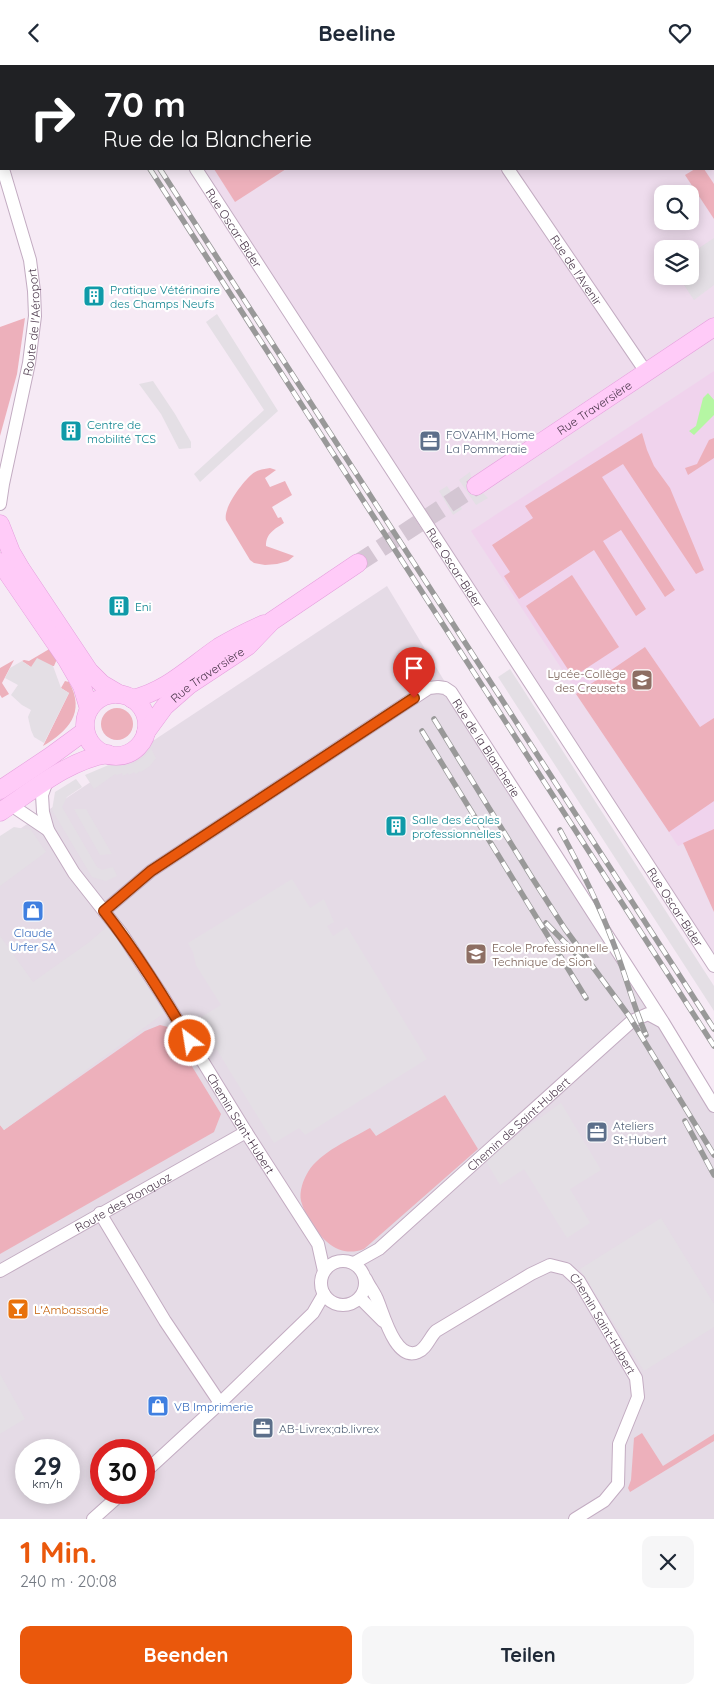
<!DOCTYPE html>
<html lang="de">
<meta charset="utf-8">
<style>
body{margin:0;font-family:Quicksand,sans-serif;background:#f6f6f7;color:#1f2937;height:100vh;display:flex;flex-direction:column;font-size:19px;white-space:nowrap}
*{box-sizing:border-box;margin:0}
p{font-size:16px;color:#747a83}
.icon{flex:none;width:28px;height:28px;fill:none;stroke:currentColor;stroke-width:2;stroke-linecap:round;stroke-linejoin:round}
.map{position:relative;height:1454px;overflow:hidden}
.drawer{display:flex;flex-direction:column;background:#fff;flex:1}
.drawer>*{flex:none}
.banner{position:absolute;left:0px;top:0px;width:715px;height:105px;box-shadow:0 2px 12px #0003;background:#202124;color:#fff;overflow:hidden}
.tools{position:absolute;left:654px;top:120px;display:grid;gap:10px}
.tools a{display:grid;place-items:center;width:45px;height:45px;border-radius:10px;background:#fff;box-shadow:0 2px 12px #0003;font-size:25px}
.speed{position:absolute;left:15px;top:1374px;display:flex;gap:10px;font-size:25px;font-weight:700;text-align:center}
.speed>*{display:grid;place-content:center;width:65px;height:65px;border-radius:50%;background:#fff;box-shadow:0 2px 12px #0003;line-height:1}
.speed small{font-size:12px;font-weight:400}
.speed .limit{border:8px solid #d22;background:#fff;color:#111}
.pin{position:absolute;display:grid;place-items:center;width:42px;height:42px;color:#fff;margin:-51px -21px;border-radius:50% 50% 50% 0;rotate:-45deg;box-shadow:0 0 5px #0007}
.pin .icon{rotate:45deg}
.me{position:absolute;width:55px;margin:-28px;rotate:329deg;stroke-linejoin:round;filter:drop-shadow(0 0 4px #0008)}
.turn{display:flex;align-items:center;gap:18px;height:105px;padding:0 20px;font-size:22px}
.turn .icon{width:65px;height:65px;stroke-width:2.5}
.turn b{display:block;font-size:35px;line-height:42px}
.round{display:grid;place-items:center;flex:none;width:52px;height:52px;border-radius:10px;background:#f6f6f7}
.overview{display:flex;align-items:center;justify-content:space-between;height:85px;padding:0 20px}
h1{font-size:30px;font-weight:700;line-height:38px;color:#ea580c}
.action{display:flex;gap:10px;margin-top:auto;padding:10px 20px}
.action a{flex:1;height:58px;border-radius:10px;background:#ea580c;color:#fff;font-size:20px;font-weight:700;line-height:58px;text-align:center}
.action a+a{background:#f6f6f7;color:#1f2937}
header{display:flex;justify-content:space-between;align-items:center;height:65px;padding:0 20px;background:#fff;font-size:22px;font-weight:700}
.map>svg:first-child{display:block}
.residential{fill:#eedced;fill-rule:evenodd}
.industrial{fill:#e5dbe6;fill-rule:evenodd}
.education{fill:#f0d3ed}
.green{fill:#edb0bb}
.parking{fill:#e4dfe5}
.water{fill:#b5f6a3}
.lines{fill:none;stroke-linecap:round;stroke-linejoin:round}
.secondary-tunnel{stroke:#d4c6d3;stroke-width:18;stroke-dasharray:18 9;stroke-linecap:butt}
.street-casing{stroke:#c3acc2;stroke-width:14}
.secondary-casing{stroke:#e59fdd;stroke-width:19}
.street{stroke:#fff;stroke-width:12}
.secondary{stroke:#ffcbf8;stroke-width:18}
.rail-casing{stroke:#999;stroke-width:5.5}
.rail{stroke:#fff;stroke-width:4;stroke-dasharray:11;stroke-linecap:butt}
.route-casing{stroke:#983908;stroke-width:12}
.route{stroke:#ea580c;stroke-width:9}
.labels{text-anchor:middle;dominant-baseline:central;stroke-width:4.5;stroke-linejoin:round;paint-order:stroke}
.street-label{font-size:12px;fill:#4b374b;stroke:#fff}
.culture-label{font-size:12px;fill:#0d838f;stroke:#fff;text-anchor:start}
.service-label{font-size:12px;fill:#4e5e75;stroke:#fff;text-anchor:start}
.education-label{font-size:12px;fill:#785e54;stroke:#fff;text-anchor:end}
.shop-label{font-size:12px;fill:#366cbe;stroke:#fff}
.food-label{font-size:12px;fill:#c56008;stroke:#fff;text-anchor:start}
</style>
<header><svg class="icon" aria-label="back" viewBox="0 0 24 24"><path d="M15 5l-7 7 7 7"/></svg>Beeline<svg class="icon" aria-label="heart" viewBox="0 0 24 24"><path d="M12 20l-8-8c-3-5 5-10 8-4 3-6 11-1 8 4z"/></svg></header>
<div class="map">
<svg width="714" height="1454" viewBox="0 0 714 1454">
<rect width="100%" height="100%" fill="#f6eaf5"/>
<!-- residential -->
<path class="residential" d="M128,0H714V901L196,104H714V1ZM662,129H690V156H662ZM662,184H690V211H662Z"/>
<!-- industrial -->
<path class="industrial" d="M387,521L451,627L714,1041V1454H0V777ZM26,1385H69V1428H26ZM101,1385H144V1428H101Z"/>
<!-- education -->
<path class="education" d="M714,306V765L678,781L471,466Z"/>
<!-- green -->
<g class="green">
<path d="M214,104H286L235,137Z"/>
<path d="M695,104H704L714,119V154L685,110Z"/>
<path d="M25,253L17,309L0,371V262Z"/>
<path d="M642,368L647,385L654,401L670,423L704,505L696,509L623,399L602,412L675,525L665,532L621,465L603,476L646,544L636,551L594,485L519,534L504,511L510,507L492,480L533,453L525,441Z"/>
<path d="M714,373V393L688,410L685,403L697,399L709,375Z"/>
<path d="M270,403L276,405L265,413L270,422L285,416L292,430L272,442L278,453L281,452L284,458C275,464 266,468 266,481L294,491L288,496L277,499L265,500L254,498L250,495L226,455C223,443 242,418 251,410C256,405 263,404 270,403Z"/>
<path d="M572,510L619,582L573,612L526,541Z"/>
<path d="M645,582L700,662L714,653V736L669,767L576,629Z"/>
<path d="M51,583L57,594L54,601L31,602L22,596L24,595L29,596Z"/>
<path d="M14,595L2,618L9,629L2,633L0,630V603Z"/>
<path d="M65,616L69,617C86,648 68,666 43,681L69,628L61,623Z"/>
<circle cx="117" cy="659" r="16"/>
<path d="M714,764V847L683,778Z"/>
<path d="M160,960L168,962L221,1049L214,1067L0,1189V1060L4,1065L145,966Z"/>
<path d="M445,1030L478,1084L364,1184C340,1193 323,1177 311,1157C307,1151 303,1144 301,1136C299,1127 303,1115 308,1107C320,1087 351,1074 370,1063L376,1071Z"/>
<path d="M642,1368L663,1401L714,1369V1376L630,1427L628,1423L631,1415L634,1373Z"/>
</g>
<!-- parking -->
<g class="parking">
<path d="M714,173V220L694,235L678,211H690V189Z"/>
<path d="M217,249L278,346L200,417L194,409L264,345L206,257Z"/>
<path d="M153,316L175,349L191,377V383L179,384L161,349L139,319Z"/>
<path d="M470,407L472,417L488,433L476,440L459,415Z"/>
<path d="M447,421L462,444L453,450L439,426Z"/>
<path d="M37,593L53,601L61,623L69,628L44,678L34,672L31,665L28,652L31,645L22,640L11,630L18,620L5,613L10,603L22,596L31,602Z"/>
<path d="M510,604L714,921V946L498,612Z"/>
<path d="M151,684L156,693L150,701L141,707L140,706L136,709L134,707L129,710L128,708L123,711L122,708L117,710L115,709L94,724L85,710L111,699L124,701L135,698L144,692Z"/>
<path d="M76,714L82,722L67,732L62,742L97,802L102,805L113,802L117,811L106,816L92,812L52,745L55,727Z"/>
<path d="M74,744H86L112,789L100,790Z"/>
<path d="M14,762L31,765L46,787L0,821V771Z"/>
<path d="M292,814L310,843L324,834L334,857L327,861L333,871L347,862L427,994L305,1070L299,1063L274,1078L198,954L221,940L196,900L193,887L188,878Z"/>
<path d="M108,861L164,948L4,1065L0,1060V871L33,917L88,878Z"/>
<path d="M561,1038L601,1105L570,1124L590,1158L567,1173L524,1104L500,1120L486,1096L526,1063Z"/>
<path d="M661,1153L714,1239V1262L644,1306L580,1204Z"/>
<path d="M0,1309L25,1354L0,1369Z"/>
</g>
<!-- water -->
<path class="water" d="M708,328L714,335V350L694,370L689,366L696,361L703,333Z"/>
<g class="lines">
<!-- secondary-tunnel -->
<path class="secondary-tunnel" d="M358,498L476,421"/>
<!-- street casing -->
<g class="street-casing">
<g id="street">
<path d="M128,0L129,1"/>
<path d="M438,0L439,1"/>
<path id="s1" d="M196,104L714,901"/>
<path id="s2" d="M508,104L646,307"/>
<path id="s3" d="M0,439L3,419L29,298L35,251L34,226L30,195L3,104"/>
<path id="s4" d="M47,716L42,730L43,747L48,765L74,808L122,869L162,930L246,1067L318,1179L324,1206"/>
<path d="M11,740L48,765"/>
<path id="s5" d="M104,846L151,806L429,623L438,622L445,623L451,627L663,957L714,1041"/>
<path d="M100,1148L165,1256L220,1338"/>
<circle cx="343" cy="1218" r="22"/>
<path id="s6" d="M354,1198L379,1184L632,956L648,949L661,956"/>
<path id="s7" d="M0,1206L246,1067"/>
<path id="s8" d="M366,1214C369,1221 374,1227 377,1234C383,1247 395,1297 418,1287C426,1284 430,1272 436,1266L531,1209L550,1200L566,1204L579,1216L636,1313L638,1332L619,1379L618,1419L604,1436L575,1454"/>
<path d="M360,1233L383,1256"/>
<path d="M144,1408L220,1338L313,1248L324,1229"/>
<path d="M93,1454L122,1428"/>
</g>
</g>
<!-- secondary casing -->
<g class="secondary-casing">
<g id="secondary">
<path id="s9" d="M476,421L714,262"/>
<path d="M0,459L11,487L21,504L89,606L102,619L119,629"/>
<path d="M0,497L67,595L82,621L89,644"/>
<circle cx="116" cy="660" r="31"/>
<path d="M132,634C167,626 191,601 219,582C234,573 248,566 264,559"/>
<path id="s10" d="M146,667L165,641L189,620L248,581L272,556L358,498"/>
<path d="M0,725L51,691L85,666"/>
<path d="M0,747C32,726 70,694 108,689"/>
</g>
</g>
<!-- street -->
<use href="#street" class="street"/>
<!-- secondary -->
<use href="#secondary" class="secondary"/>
<!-- rail casing -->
<g class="rail-casing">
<g id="rail">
<path d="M83,0L84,1"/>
<path d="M93,0L94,1"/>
<path d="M150,104L714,981"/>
<path d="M160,104L714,964"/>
<path d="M434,654L531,811L565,864L629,951L714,1090"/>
<path d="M422,666L586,933"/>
<path d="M560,765C579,800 597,835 611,872C624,904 632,938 646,970"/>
<path d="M546,858L581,894"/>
<path d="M685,1056L714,1110"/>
</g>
</g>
<!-- rail -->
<use href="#rail" class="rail"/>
</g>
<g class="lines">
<!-- route casing -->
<g class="route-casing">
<path id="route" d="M190,976C163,931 136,887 104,846L151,806L414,633"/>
</g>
<!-- route -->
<use href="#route" class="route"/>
</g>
<!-- icons -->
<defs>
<g id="building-square" transform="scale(1.125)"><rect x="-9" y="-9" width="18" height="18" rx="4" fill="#0f9aa8" stroke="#fff"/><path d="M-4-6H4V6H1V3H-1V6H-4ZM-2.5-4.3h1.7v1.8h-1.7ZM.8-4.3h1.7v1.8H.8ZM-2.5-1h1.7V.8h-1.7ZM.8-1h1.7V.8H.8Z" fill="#fff"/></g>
<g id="office-square" transform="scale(1.125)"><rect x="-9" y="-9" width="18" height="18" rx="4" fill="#5c6f8a" stroke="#fff"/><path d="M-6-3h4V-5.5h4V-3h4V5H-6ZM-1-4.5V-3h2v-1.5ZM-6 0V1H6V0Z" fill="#fff"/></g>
<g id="university-square" transform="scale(1.125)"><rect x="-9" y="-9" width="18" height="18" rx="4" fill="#8d6e63" stroke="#fff"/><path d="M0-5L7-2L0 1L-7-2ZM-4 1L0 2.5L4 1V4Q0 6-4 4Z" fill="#fff"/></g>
<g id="shop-square" transform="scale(1.125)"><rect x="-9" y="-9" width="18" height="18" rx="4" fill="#3f7fe0" stroke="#fff"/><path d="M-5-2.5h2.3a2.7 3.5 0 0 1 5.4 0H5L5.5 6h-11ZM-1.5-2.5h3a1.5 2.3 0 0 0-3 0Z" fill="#fff"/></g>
<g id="bar-square" transform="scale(1.125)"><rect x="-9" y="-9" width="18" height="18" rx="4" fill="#e8710a" stroke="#fff"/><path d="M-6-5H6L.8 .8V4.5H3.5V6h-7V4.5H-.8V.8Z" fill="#fff"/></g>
</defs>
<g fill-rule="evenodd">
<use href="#building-square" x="94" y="231"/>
<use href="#building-square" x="71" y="366"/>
<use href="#office-square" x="430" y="376"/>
<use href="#building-square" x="119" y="541"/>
<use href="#university-square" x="642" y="615"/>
<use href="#building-square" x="396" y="761"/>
<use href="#shop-square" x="33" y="846"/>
<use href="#university-square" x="476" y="889"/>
<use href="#office-square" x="597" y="1067"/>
<use href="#bar-square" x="18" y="1244"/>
<use href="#shop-square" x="158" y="1341"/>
<use href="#office-square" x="263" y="1363"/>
</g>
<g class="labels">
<!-- street labels -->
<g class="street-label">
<text stroke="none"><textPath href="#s1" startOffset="70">Rue Oscar-Bider</textPath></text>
<text stroke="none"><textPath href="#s2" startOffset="122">Rue de l'Avenir</textPath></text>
<text stroke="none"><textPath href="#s3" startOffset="185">Route de l'Aéroport</textPath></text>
<text stroke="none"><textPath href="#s9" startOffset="142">Rue Traversière</textPath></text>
<text stroke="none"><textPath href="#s1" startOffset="475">Rue Oscar-Bider</textPath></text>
<text stroke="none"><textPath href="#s10" startOffset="85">Rue Traversière</textPath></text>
<text stroke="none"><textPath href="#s5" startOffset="484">Rue de la Blancherie</textPath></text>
<text stroke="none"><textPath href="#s1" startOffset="880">Rue Oscar-Bider</textPath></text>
<text stroke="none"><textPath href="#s6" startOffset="216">Chemin de Saint-Hubert</textPath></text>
<text stroke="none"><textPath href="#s4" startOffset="402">Chemin Saint-Hubert</textPath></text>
<text stroke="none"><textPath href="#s7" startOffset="141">Route des Ronquoz</textPath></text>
<text stroke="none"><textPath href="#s8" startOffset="339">Chemin Saint-Hubert</textPath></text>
</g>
<!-- culture labels -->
<g class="culture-label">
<text x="110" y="224">Pratique Vétérinaire<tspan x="110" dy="14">des Champs Neufs</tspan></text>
<text x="87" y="359">Centre de<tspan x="87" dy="14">mobilité TCS</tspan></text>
<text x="135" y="541">Eni</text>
<text x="412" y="754">Salle des écoles<tspan x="412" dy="14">professionnelles</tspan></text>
</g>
<!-- service labels -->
<g class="service-label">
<text x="446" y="369">FOVAHM, Home<tspan x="446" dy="14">La Pommeraie</tspan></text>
<text x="613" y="1060">Ateliers<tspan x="613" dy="14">St-Hubert</tspan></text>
<text x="279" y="1363">AB-Livrex;ab.livrex</text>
</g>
<!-- education labels -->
<g class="education-label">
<text x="626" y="608">Lycée-Collège<tspan x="626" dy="14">des Creusets</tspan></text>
<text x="492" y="882" text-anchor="start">Ecole Professionnelle<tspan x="492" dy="14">Technique de Sion</tspan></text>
</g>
<!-- shop labels -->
<g class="shop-label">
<text x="33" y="867">Claude<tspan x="33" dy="14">Urfer SA</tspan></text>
<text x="174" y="1341" text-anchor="start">VB Imprimerie</text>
</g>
<!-- food labels -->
<g class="food-label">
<text x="34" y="1244">L'Ambassade</text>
</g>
</g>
</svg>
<div class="tools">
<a><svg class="icon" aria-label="search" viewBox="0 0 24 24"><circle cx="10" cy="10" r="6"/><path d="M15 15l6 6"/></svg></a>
<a><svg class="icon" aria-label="layers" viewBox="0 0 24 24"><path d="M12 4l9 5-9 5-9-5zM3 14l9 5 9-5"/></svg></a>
</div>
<div class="speed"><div>29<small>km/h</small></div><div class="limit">30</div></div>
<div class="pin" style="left:414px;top:633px;background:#d93025"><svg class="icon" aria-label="arrive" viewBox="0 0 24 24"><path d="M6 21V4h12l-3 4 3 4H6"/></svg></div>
<svg class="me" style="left:190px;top:976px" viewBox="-20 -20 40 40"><circle r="17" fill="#ea580c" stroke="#fff" stroke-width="3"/><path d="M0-11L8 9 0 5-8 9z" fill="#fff"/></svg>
<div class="banner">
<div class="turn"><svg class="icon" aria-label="right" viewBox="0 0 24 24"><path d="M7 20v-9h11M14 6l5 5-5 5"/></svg><div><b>70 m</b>Rue de la Blancherie</div></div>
</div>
</div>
<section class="drawer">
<div class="overview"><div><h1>1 Min.</h1><p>240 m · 20:08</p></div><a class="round"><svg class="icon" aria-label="close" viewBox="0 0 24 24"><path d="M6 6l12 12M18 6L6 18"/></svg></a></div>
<div class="action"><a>Beenden</a><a>Teilen</a></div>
</section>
